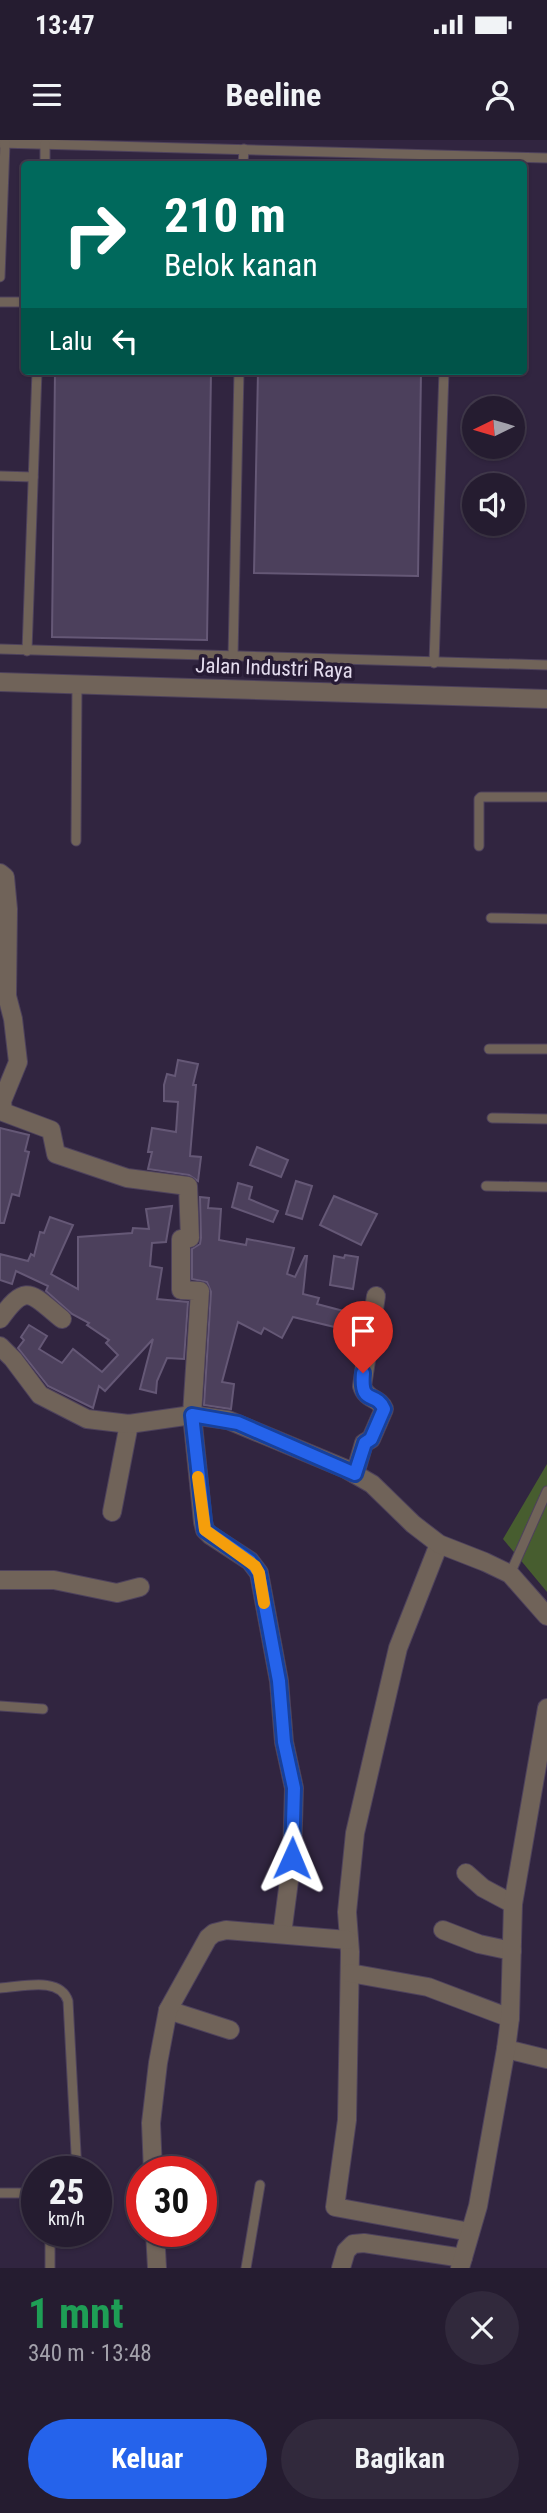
<!DOCTYPE html>
<html lang="id">
<meta charset="utf-8">
<style>
body{margin:0;font-family:"Roboto Condensed",sans-serif;background:#31293c;color:#f1f3f6;height:100vh;display:flex;flex-direction:column;font-size:26px;white-space:nowrap}
*{box-sizing:border-box;margin:0}
p{font-size:23px;color:#a3a1ab}
.icon{flex:none;width:38px;height:38px;fill:none;stroke:currentColor;stroke-width:2;stroke-linecap:round;stroke-linejoin:round}
.map{position:relative;height:2128px;overflow:hidden}
.sheet{display:flex;flex-direction:column;background:#251c30;flex:1}
.sheet>*{flex:none}
.guide{position:absolute;left:21px;top:21px;width:506px;height:214px;border-radius:7px;box-shadow:0 2px 5px #0004,0 0 0 2px #423a4c;background:#00695c;color:#fff;overflow:hidden}
.needle{width:46px;rotate:265deg}
.tools{position:absolute;left:462px;top:256px;display:grid;gap:14px}
.tools a{display:grid;place-items:center;width:63px;height:63px;border-radius:50%;background:#251c30;box-shadow:0 2px 5px #0004,0 0 0 2px #423a4c;font-size:35px}
.speed{position:absolute;left:21px;top:2016px;display:flex;gap:14px;font-size:35px;font-weight:700;text-align:center}
.speed>*{display:grid;place-content:center;width:91px;height:91px;border-radius:50%;background:#251c30;box-shadow:0 2px 5px #0004,0 0 0 2px #423a4c;line-height:1}
.speed small{font-size:18px;font-weight:400}
.speed .limit{border:10px solid #d22;background:#fff;color:#111}
.pin{position:absolute;display:grid;place-items:center;width:60px;height:60px;color:#fff;margin:-72px -30px;border-radius:50% 50% 50% 0;rotate:-45deg;box-shadow:0 0 7px #0007}
.pin .icon{rotate:45deg}
.me{position:absolute;width:77px;margin:-38px;rotate:1deg;stroke-linejoin:round;filter:drop-shadow(0 0 5px #0008)}
.turn{display:flex;align-items:center;gap:24px;height:147px;padding:0 28px;font-size:32px}
.turn .icon{width:91px;height:91px;stroke-width:2.5}
.turn b{display:block;font-size:49px;line-height:60px}
.then{display:flex;align-items:center;height:66px;padding:0 28px;background:#0003;gap:14px;font-size:26px}
.round{display:grid;place-items:center;flex:none;width:74px;height:74px;border-radius:37px;background:#31293c}
.overview{display:flex;align-items:center;justify-content:space-between;height:119px;padding:0 28px}
h1{font-size:42px;font-weight:700;line-height:52px;color:#1e9e55}
.button{display:flex;gap:14px;margin-top:auto;padding:14px 28px}
.button a{flex:1;height:80px;border-radius:42px;background:#2563eb;color:#fff;font-size:28px;font-weight:700;line-height:80px;text-align:center}
.button a+a{background:#31293c;color:#f1f3f6}
.status{display:flex;justify-content:space-between;align-items:center;height:49px;padding:0 35px;background:#251c30;direction:ltr}
.status svg{height:19px;fill:currentColor}
header{display:flex;justify-content:space-between;align-items:center;height:91px;padding:0 28px;background:#251c30;font-size:32px;font-weight:700}
.map>svg:first-child{display:block}
.green{fill:#475d2f}
.building{fill:#4c405c;stroke:#655876;stroke-width:2}
.lines{fill:none;stroke-linecap:round;stroke-linejoin:round}
.service-casing{stroke:#4e425c;stroke-width:11}
.minor-casing{stroke:#4e425c;stroke-width:20}
.tertiary-casing{stroke:#4e425c;stroke-width:20}
.service{stroke:#706359;stroke-width:9}
.minor{stroke:#706359;stroke-width:18}
.tertiary{stroke:#706359;stroke-width:18}
.route-casing{stroke:#184099;stroke-width:18}
.route{stroke:#2563eb;stroke-width:12}
.slow{stroke:#f59e0b;stroke-width:12}
.labels{text-anchor:middle;dominant-baseline:central;stroke-width:7;stroke-linejoin:round;paint-order:stroke}
.street-label{font-size:21px;fill:#e4dcee;stroke:#271b35}
</style>
<div class="status"><b>13:47</b><svg viewBox="0 0 49 12"><path d="M0 12V9h3v3zM5 12V6h3v6zM10 12V3h3v9zM15 12V0h3v12zM26 1h20v11H26zM47 4h2v5h-2z"/></svg></div>
<header><svg class="icon" aria-label="menu" viewBox="0 0 24 24"><path d="M4 6h16M4 12h16M4 18h16"/></svg>Beeline<svg class="icon" aria-label="person" viewBox="0 0 24 24"><circle cx="12" cy="8" r="4"/><path d="M4 21q1-7 8-7t8 7"/></svg></header>
<div class="map">
<svg width="547" height="2128" viewBox="0 0 547 2128">
<rect width="100%" height="100%" fill="#312540"/>
<!-- green -->
<path class="green" d="M547,1324V1452L503,1399Z"/>
<!-- building -->
<g class="building">
<path d="M55,231H211L207,500L52,497Z"/>
<path d="M258,231H421L418,436L254,433Z"/>
<path d="M178,920L198,924L193,945H196L190,1016L201,1017L198,1041L189,1035L148,1029L152,1012H148L152,988L176,992L178,962L164,961V945L167,934L175,936Z"/>
<path d="M0,988L29,995L25,1011L29,1012L19,1056L12,1054L4,1083H0Z"/>
<path d="M257,1007L288,1020L281,1037L250,1025Z"/>
<path d="M296,1041L312,1046L302,1079L286,1074Z"/>
<path d="M238,1043L252,1047L249,1059L278,1071L273,1082L232,1067Z"/>
<path d="M334,1056L377,1074L361,1105L320,1085Z"/>
<path d="M200,1057L209,1058L208,1068L221,1069L219,1100L246,1105L247,1099L294,1108L287,1134L295,1137L305,1116H307L303,1154L319,1158L317,1164L355,1174L351,1191L293,1177L282,1198L264,1188L261,1194L238,1182L222,1242L234,1244L231,1269L204,1265L211,1152L207,1142L192,1139V1109L200,1104L201,1098Z"/>
<path d="M172,1066L166,1102L152,1103L150,1126L162,1128L157,1159L188,1162L184,1219L167,1218L157,1241L156,1253L140,1249L153,1199L105,1251L99,1246L93,1268L48,1246L18,1208L24,1200L21,1197L29,1185L47,1196L39,1209L62,1223L73,1209L102,1232L118,1215L106,1203L109,1200L87,1185L89,1183L72,1174L46,1151L48,1146L16,1131L12,1144L0,1140V1114L28,1121L31,1114L34,1116L40,1092L44,1093L50,1077L73,1085L51,1134L78,1149V1097L132,1093L133,1088L149,1089L146,1069Z"/>
<path d="M345,1115L358,1117L353,1149L330,1145L334,1116L344,1118Z"/>
</g>
<g class="lines">
<!-- service casing -->
<g class="service-casing">
<g id="service">
<path d="M0,3L547,18"/>
<path d="M45,24V4"/>
<path d="M243,24L244,9"/>
<path d="M0,137L5,3"/>
<path d="M0,162H24"/>
<path d="M0,336L33,337"/>
<path d="M0,509L547,525"/>
<path d="M27,511L37,231"/>
<path d="M233,517L239,231"/>
<path d="M434,523L444,231"/>
<path d="M76,701L77,544"/>
<path d="M479,706V659L481,657H547"/>
<path d="M491,778L547,779"/>
<path d="M489,909H547"/>
<path d="M492,978L547,979"/>
<path d="M486,1046L547,1047"/>
<path d="M510,1434L547,1351"/>
<path d="M0,1566L43,1569"/>
<path d="M0,1848C22,1847 60,1836 68,1861L77,2032"/>
<path d="M0,2053H37"/>
<path d="M50,2091V2128"/>
<path d="M246,2128L260,2045"/>
</g>
</g>
<!-- minor casing -->
<g class="minor-casing">
<g id="minor">
<path d="M0,733L5,737L8,769L7,856L13,879L18,922L2,961L3,972L51,990L56,1014L127,1038L188,1046L190,1098L181,1099V1150L200,1151L192,1275L203,1382L205,1390L210,1395L250,1421L259,1433L279,1541L284,1602L294,1648L292,1718L282,1794"/>
<path d="M0,1179C27,1141 31,1154 62,1179"/>
<path d="M355,1334L364,1303L371,1299L384,1269C380,1258 366,1260 362,1246L376,1156"/>
<path d="M112,1372L129,1284"/>
<path d="M439,1404L398,1508L355,1693L347,1772L350,1812L347,1980L335,2067L470,2092"/>
<path d="M0,1440H54L117,1453L140,1447"/>
<path d="M466,1733L483,1748L513,1764"/>
<path d="M443,1790L479,1804L512,1811"/>
<path d="M350,1833L428,1847L510,1878"/>
<path d="M168,1870L230,1890"/>
<path d="M506,1909L547,1919"/>
<path d="M153,2032L151,1983L158,1923L168,1870L208,1798L214,1793L226,1790L348,1800"/>
<path d="M155,2091L157,2128"/>
<path d="M341,2128L346,2111L353,2104L364,2103L463,2118"/>
</g>
</g>
<!-- tertiary casing -->
<g class="tertiary-casing">
<g id="tertiary">
<path d="M0,542L547,559"/>
<path d="M0,1206L13,1219L40,1255L87,1279L129,1284L192,1275L228,1280L346,1329L372,1344L413,1384L439,1404L485,1422L510,1434L547,1476"/>
<path d="M460,2128L478,2066L506,1909L510,1878L513,1764L547,1568"/>
</g>
</g>
<!-- service -->
<use href="#service" class="service"/>
<!-- minor -->
<use href="#minor" class="minor"/>
<!-- tertiary -->
<use href="#tertiary" class="tertiary"/>
</g>
<g class="lines">
<!-- route casing -->
<g class="route-casing">
<path id="route" d="M292,1718L294,1648L284,1602L279,1541L259,1433L250,1421L205,1390L192,1275L238,1283L355,1334L365,1303L371,1299L384,1269C376,1250 360,1267 363,1233"/>
</g>
<!-- route -->
<use href="#route" class="route"/>
<!-- slow -->
<path class="slow" d="M198,1337L205,1390L255,1426L259,1433L264,1463"/>
</g>
<g class="labels">
<!-- street labels -->
<g class="street-label">
<text transform="translate(274 528) rotate(2)">Jalan Industri Raya</text>
</g>
</g>
</svg>
<div class="tools">
<a><svg class="needle" viewBox="-14 -14 28 28"><path d="M0-13l5 13h-10z" fill="#e53935"/><path d="M0 13l5-13h-10z" fill="#a3a1ab"/></svg></a>
<a><svg class="icon" aria-label="sound" viewBox="0 0 24 24"><path d="M4 9h4l5-4v14l-5-4H4zM17 9q2 3 0 6"/></svg></a>
</div>
<div class="speed"><div>25<small>km/h</small></div><div class="limit">30</div></div>
<div class="pin" style="left:363px;top:1233px;background:#d93025"><svg class="icon" aria-label="arrive" viewBox="0 0 24 24"><path d="M6 21V4h12l-3 4 3 4H6"/></svg></div>
<svg class="me" style="left:292px;top:1718px" viewBox="-20 -20 40 40"><path d="M0-17L14 15 0 8-14 15z" fill="#2563eb" stroke="#fff" stroke-width="4"/></svg>
<div class="guide">
<div class="turn"><svg class="icon" aria-label="right" viewBox="0 0 24 24"><path d="M7 20v-9h11M14 6l5 5-5 5"/></svg><div><b>210 m</b>Belok kanan</div></div>
<div class="then">Lalu<svg class="icon" aria-label="left" viewBox="0 0 24 24"><path d="M17 20v-9H6M10 6l-5 5 5 5"/></svg></div>
</div>
</div>
<section class="sheet">
<div class="overview"><div><h1>1 mnt</h1><p>340 m · 13:48</p></div><a class="round"><svg class="icon" aria-label="close" viewBox="0 0 24 24"><path d="M6 6l12 12M18 6L6 18"/></svg></a></div>
<div class="button"><a>Keluar</a><a>Bagikan</a></div>
</section>
